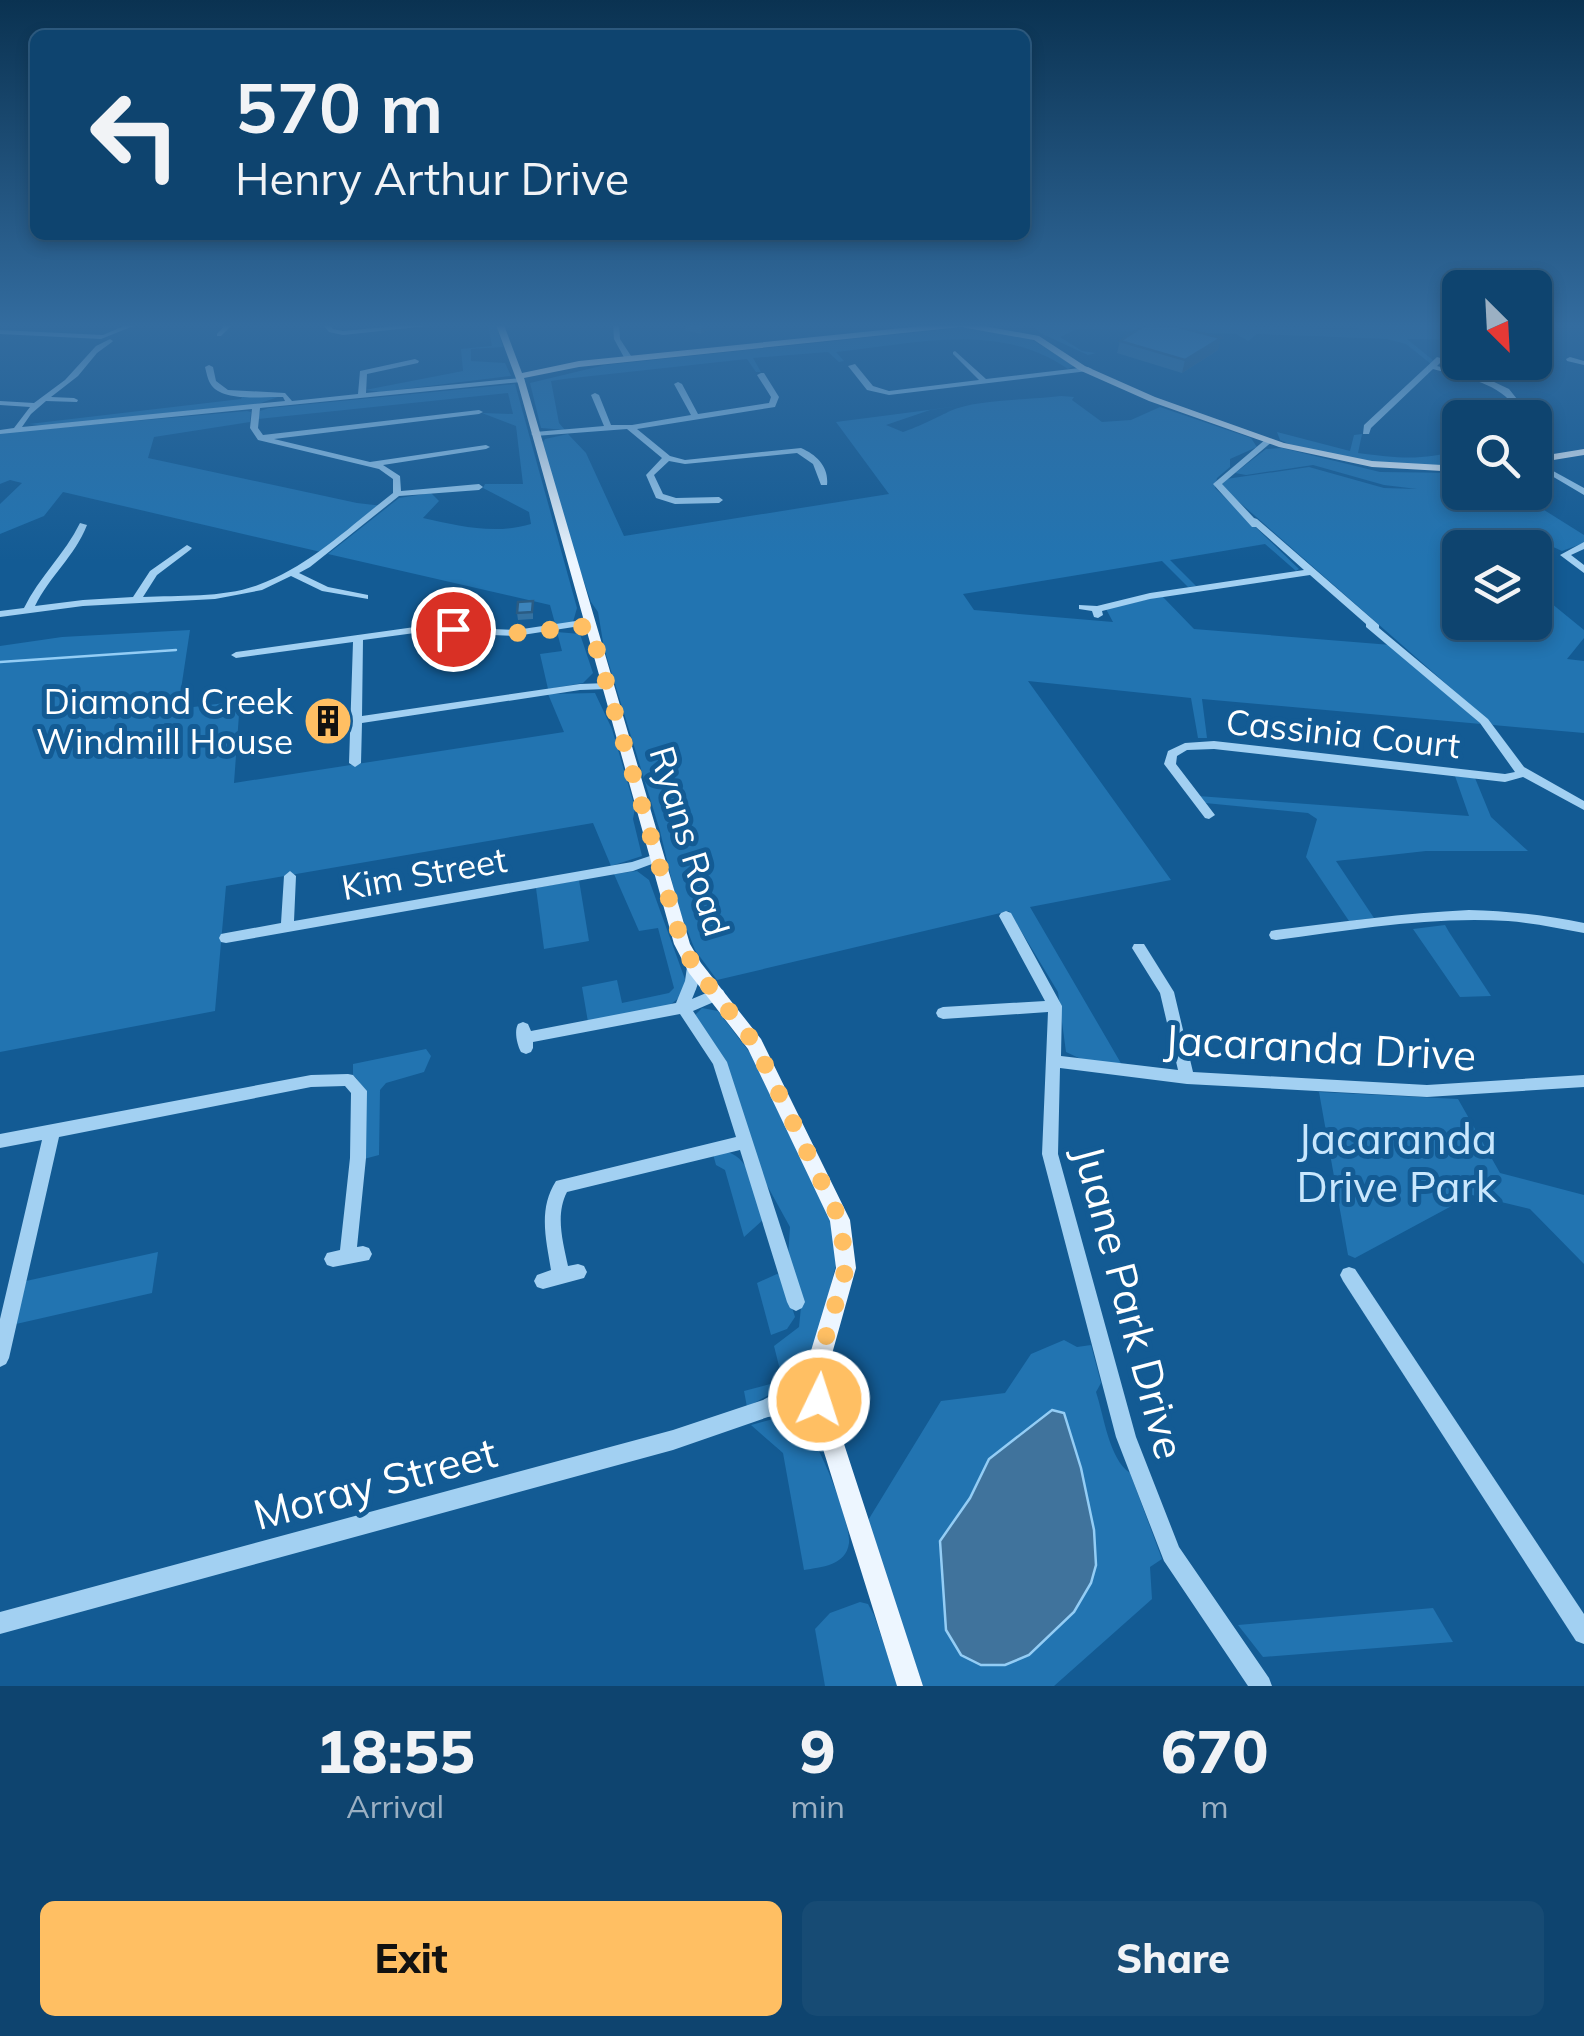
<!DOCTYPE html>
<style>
body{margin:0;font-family:Mulish,sans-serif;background:#174b74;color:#f1f3f6;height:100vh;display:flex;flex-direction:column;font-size:38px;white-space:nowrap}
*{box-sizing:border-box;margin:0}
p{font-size:32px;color:#9bb0c3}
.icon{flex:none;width:55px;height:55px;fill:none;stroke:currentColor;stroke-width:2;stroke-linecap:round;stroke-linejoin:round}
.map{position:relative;height:1686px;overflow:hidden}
.panel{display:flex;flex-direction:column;background:#0e446f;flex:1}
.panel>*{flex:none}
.banner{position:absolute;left:30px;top:30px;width:1000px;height:210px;border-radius:15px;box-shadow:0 5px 15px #0003,0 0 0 2px #2e5c82;background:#0e446f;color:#f1f3f6;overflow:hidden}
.needle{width:65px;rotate:156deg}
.fabs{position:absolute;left:1442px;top:270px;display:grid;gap:20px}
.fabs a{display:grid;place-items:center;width:110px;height:110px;border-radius:15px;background:#0e446f;box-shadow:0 5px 15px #0003,0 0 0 2px #2e5c82;font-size:50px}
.pin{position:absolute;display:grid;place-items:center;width:85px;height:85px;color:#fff;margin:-42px;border:5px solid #fff;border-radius:50%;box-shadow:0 2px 10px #0007}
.me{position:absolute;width:110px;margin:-55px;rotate:4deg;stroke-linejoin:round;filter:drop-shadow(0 0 8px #0008)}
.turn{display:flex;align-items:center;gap:35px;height:210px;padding:0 40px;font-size:45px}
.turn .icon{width:130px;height:130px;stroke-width:2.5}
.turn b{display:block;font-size:70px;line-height:85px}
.eta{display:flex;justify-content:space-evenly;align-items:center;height:170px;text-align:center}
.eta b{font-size:60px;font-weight:800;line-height:70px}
.button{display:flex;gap:20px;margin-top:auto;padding:20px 40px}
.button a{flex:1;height:115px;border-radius:15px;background:#ffbf63;color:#111;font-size:40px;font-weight:800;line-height:115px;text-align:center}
.button a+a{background:#174b74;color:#f1f3f6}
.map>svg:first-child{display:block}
.green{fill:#2274b1}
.water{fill:#40739c;stroke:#94cdf5;stroke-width:2.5}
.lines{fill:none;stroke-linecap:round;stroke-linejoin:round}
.stream{stroke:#94cdf5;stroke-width:2.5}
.minor{fill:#a2d0f2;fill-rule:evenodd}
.major{fill:#edf6ff;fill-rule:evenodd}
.wall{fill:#3472a2}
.shaded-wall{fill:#2a5c84}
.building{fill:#3c84bc;stroke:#2a5c84;stroke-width:2.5}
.route{stroke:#ffbf63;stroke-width:18;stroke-dasharray:0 32.4}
.labels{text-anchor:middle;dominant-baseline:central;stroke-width:10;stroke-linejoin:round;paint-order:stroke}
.poi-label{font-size:35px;fill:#fff;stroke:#135b94;text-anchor:end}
.street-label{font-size:35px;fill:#fff;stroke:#135b94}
.near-street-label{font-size:42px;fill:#fff;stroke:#135b94}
.near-park-label{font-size:42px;fill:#c9e7fd;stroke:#135b94}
</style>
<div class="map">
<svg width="1584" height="1686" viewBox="0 0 1584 1686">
<rect width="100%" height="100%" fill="#135b94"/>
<!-- green -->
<g class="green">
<path d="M488,325H496L503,347L471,349V361L505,363L511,376L380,392L365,390L463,371L461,349L492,346Z"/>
<path d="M1197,325L1359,330L1358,325H1460V340L1407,339L1434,361L1431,364L1406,344L1387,339L1257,334L1248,341L1236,334L1077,329L1060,337L1082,351L1096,353L1088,355L1040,333L1032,326Z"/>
<path d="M968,327L1031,339L1074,366L1068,369C1001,321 912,344 836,352L844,361L839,362L828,352L753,358L761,372H756L747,359L564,379L551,381L559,423L565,430L541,428L530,383L605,365Z"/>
<path d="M515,384L577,608L573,622L556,627L550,605L328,554L399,498L431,493L439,501L423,518C459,526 494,535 531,524L529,512L483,488L485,484H523L516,426L482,413L513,414L508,393L258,419L260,411L269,408Z"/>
<path d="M243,395L278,397L255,405L47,426L29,424L241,399Z"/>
<path d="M1061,396L1074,397L1072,400L1102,422L1131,420L1160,407L1251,438L1257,447L1230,459V467L1217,478L1215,488L1299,569L1296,571L1265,544L1170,560L1196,586L1188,587L1162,561L963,594L974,610L1113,622L1106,609L1162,596L1194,629L1391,645L1481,724L1202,699L1207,738H1198L1191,698L1028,681L1171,880L1030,907L1122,1065L1081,1059L1066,1052L1058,992L1009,911L717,980L695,950L678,907L660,831L604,648L598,612L591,602L571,544L542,444L545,439L568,434L586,453L624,536L889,494L836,422L967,405L930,410L886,425L903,432C918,427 940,416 950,411C976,399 1031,400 1061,396Z"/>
<path d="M247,411L251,412L250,422L154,437L148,458L357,503L383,506L321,552L63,492L44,516L0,534V504L22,483L10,480L0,484V433Z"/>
<path d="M1277,432L1350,451L1354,435L1362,434L1358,453C1398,458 1421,461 1460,450V466C1402,464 1333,466 1280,440Z"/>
<path d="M1282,448L1380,472L1460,473V492L1517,493L1584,535V543L1562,551L1527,535L1480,544L1482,547L1460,548V622H1535V590L1584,630V638L1567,659L1584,661V733L1493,725L1221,486L1226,479L1309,467L1384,488L1417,489L1384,485L1313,465L1246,475L1235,473L1266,449Z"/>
<path d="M190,630L178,709L240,701L234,783L564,732L548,694L595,693L612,729L635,808L633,819L642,856L611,866L593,823L226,886L215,1011L0,1052V646L62,637Z"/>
<path d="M557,632L580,634L593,673L583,683L548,689L540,654L562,651Z"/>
<path d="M1455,776L1475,778L1491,817L1528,851H1426L1336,861L1374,918L1349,921L1306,857L1317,819L1308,813L1205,803L1198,796L1469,816Z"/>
<path d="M637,871L649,880L686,982L680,997L670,1005L588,1022L582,987L617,980L622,1003L669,993L674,988L658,928L639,931L614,874Z"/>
<path d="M579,880L589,941L544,949L536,888Z"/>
<path d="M1445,925L1449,932L1491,996L1460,997L1413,929Z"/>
<path d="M702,1008L718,1011L750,1053L833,1225L836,1264L821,1327L808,1359L790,1383L747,1407L744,1391L774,1383L781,1374L774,1346L799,1327L801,1307L788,1257L790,1227L763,1178L695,1015Z"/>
<path d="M426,1049L431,1056L424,1072L386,1083L380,1090L379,1155L364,1159C364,1135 373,1091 353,1075V1064Z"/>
<path d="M1319,1092L1458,1099L1500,1173L1584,1195V1264L1530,1209L1472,1195L1355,1258L1348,1255Z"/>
<path d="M727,1152C752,1158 757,1197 764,1219L744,1237L725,1170L716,1165L713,1154Z"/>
<path d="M158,1252L152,1293L16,1324L26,1281Z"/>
<path d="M777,1274L782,1276L795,1317L787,1329L771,1335L757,1283Z"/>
<path d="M1064,1340L1077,1347L1091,1345L1101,1383L1096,1392C1104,1416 1109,1459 1130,1473L1162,1559L1150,1567L1152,1599L1054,1686H923L867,1522L941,1401L1005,1393L1031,1354Z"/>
<path d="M792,1414C813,1422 851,1521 849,1543C846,1566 821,1567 804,1570L783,1453L751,1425Z"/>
<path d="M860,1602L868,1604L874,1615L898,1686H825L815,1629L830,1613Z"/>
<path d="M1433,1608L1453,1642L1263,1657L1238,1625Z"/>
</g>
<!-- water -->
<path class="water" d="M1052,1410L1064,1413L1081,1468L1094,1530L1096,1565L1091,1583L1074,1612L1029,1655L1005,1665H981L961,1655L946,1630L940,1541L970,1498L989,1459Z"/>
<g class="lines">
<!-- stream -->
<path class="stream" d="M0,662L176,650"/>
<!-- minor -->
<g class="minor">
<path d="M126,325H136L101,339L0,334V330L103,335Z"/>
<path d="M225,325H232L221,336H217V334Z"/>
<path d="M323,325H330L333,329L343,331L407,325H437L343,335L329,332Z"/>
<path d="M613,325H619L620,339L633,359L632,361H626L614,339Z"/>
<path d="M110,339L113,341L112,342L97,353L78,376L51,397L74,398L78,400L77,402L46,401L31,414L22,427L285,401L283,397C263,396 221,403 210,383C208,380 206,371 205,367L209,365L213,367L216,381L228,390L285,393L292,401L358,394L360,371L415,359L419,361L418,363L367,374L366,393L521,378L525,380L521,382L260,408L258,428L263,435L479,410L483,412L479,414L274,439L370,462L486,445L490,447L486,449L383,465L400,476L401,491L479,484L483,487L479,490L399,496L310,567L299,573L328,587L368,595V599L322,591L291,576L262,590L215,599L83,606L0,617V611L24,608C39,577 65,554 80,523L87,525C75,556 49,577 35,606L83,600L133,597L150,571L187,545L192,548L190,550L157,575L143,597C180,595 223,598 258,585C310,566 350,526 393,493V479L379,469L258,440L250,428L252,409L0,434V430L14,428L30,407L0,405V401L34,403L65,380L96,346Z"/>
<path d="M955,351L986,379L1088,367L1092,369L1088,371L889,395L867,390L848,366L855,364L873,386L889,391L979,380L953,354V352Z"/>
<path d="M1437,357L1444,359L1437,366L1492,381L1509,389L1521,404L1517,418H1509L1513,404C1494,381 1461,377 1433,369L1371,428L1369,434H1363L1364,425Z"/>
<path d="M1570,357L1584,361V365L1567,361L1566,359Z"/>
<path d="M761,373H764L779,397L775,407L637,429L670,456L685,460L801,448C817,455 829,467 827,485H821L813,464L797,453L685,464L669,461L654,475L663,494L676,498L719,497L723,500L719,503L675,504L656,498L646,475L662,458L627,429L535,436L531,434L535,432L604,426L591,395L595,393L599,395L611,425H632L691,415L674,384L678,382L682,384L698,414L769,403L771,397L757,375Z"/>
<path d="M1266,439L1273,441L1222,484L1254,518L1257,519L1379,625V628L1488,719L1524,767L1584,801V810L1523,777L1505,782L1214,749L1187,750L1177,756L1176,764L1215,815L1209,819L1205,818L1164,764L1168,751L1185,743L1214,741L1505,774L1515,772L1480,723L1366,627V624L1310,575L1150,599L1102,611L1103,615L1098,618L1094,617L1092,611L1079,609V605L1097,606L1150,593L1304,570L1256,527H1252L1213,484Z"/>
<path d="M1535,446L1555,455L1556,457L1549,459L1535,451Z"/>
<path d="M1535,461L1584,488V495L1535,466Z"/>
<path d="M1584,542V549L1571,555L1584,565V573L1560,555Z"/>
<path d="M589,619L593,620V624L516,636L422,632L363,640L362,716L580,684L607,683L612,686L607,689L580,690L362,723L361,763L355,767L349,763L353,642L236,658L231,655L236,652L422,626L516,630Z"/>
<path d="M656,854L660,855L662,858L660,861L633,871L226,943L221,942L219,938L221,934L226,933L281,923L284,876L290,871L296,876L294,921L632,862Z"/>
<path d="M1469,910C1508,911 1545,915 1584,923V933C1559,928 1533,923 1508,921C1430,916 1352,930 1276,940L1271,939L1269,935L1271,931L1276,930C1340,922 1404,913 1469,910Z"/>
<path d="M1006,911L1011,913L1062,1006L1061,1056L1178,1070L1160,993L1132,948L1134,944H1144L1174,992L1193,1072L1427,1085L1584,1075V1087L1427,1097L1187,1084L1060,1068L1058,1154L1136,1437L1179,1547L1269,1678L1272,1686H1248L1164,1561L1116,1437L1042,1154L1048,1012L943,1019L938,1017L936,1013L938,1009L943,1007L1045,1001L999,916L1001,913Z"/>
<path d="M693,959L698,960C703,974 697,987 692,999L718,988L723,990L725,994L723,998L693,1011L727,1062L805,1302L802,1308L796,1311L790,1308L787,1302L740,1150L567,1192C555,1215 563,1242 568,1266L578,1264L584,1266L587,1272L584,1278L543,1289L537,1287L534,1281L537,1275L551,1270C546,1239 538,1209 556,1181L736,1137L713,1064L680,1014L533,1042V1048L531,1052L526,1054L521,1052C517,1045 514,1031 518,1024L523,1022L528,1024L531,1031L676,1003L685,981L688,960Z"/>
<path d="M348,1074L353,1075L367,1091L366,1158L357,1247L363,1246L369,1248L372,1254L369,1260L333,1267L327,1265L324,1259L327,1253L340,1250L350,1158L351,1093L345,1086L311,1087L59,1137L9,1358L6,1364L0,1367V1319L42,1140L0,1148V1134L311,1075Z"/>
<path d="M1349,1267L1355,1269L1584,1614V1644L1576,1641L1343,1281L1340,1275L1343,1269Z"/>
<path d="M819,1369L826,1371L828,1378L826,1385L812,1393L819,1392L826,1394L828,1401L826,1408L819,1410L768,1417L673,1450L0,1634V1612L673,1430L763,1400Z"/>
</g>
<!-- major -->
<g class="major">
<path d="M496,325H504L522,373L579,361L932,325H978L1039,336L1085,366L1155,397L1284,443L1372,461L1460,466V472L1372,467L1279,447L1149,401L1079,370L1034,340L961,327L579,367L524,378L690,944L701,963L761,1039L850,1220L856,1268L832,1354L830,1401L923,1686H897L808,1401L810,1354L836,1268L830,1221L748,1049L689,973L674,944L518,384Z"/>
<path d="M1584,449V455L1535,463V457Z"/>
</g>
</g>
<!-- wall -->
<g class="wall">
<path d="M685,325H712V328L701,334L685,330Z"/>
<path d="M1120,341L1218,350L1182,373L1117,353Z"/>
<path d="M533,601V619L518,620L517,613Z"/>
</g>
<!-- shaded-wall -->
<g class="shaded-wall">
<path d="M701,325H712V328L701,334Z"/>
<path d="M1221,338L1218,350L1182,373L1185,360Z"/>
</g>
<!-- building -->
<g class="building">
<path d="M1145,325L1174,326L1221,338L1185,360L1120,341Z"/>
<path d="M533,601L532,612L517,613L518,602Z"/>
</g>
<!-- sky -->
<linearGradient id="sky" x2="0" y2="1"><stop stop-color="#0a3251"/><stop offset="0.58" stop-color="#336c9f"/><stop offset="1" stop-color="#336c9f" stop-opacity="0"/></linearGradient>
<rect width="1584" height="561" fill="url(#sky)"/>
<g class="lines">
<!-- route -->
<path class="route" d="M453,629L516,633L590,626L682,944L695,968L755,1044L840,1220L846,1268L821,1354L819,1400"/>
</g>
<!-- icons -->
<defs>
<g id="building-disc" transform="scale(2.5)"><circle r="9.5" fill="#ffbf63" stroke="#135b94"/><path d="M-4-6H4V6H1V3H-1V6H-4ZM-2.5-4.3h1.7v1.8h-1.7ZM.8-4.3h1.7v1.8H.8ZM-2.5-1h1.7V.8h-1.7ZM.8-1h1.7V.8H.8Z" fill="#111"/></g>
</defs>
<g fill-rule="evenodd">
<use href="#building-disc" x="328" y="721"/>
</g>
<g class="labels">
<!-- poi labels -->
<g class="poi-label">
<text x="293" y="701">Diamond Creek<tspan x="293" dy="40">Windmill House</tspan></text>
</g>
<!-- street labels -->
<g class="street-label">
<text transform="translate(1343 733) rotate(6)">Cassinia Court</text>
<text transform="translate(690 841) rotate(73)">Ryans Road</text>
<text transform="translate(424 873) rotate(-10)">Kim Street</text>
</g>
<!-- near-street labels -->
<g class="near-street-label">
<text transform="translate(1320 1047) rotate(3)">Jacaranda Drive</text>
<text transform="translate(1130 1302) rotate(75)">Juane Park Drive</text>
<text transform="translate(375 1483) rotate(-15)">Moray Street</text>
</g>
<!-- near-park labels -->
<g class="near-park-label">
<text x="1397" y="1138">Jacaranda<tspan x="1397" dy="48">Drive Park</tspan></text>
</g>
</g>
</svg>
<div class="fabs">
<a><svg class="needle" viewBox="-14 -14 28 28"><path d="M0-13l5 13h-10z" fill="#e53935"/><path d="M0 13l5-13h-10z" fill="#9bb0c3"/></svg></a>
<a><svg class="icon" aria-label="search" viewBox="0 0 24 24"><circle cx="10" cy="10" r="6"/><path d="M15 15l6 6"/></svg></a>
<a><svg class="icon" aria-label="layers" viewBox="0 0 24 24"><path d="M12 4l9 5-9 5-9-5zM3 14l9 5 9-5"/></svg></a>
</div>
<div class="pin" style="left:453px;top:629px;background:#d93025"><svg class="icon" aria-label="arrive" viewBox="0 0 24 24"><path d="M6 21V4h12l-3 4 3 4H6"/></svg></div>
<svg class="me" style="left:819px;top:1400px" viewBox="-20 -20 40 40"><circle r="17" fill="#ffbf63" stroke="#fff" stroke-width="3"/><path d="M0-11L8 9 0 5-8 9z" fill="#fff"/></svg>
<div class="banner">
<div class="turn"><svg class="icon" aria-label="left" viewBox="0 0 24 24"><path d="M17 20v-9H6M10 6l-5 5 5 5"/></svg><div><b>570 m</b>Henry Arthur Drive</div></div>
</div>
</div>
<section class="panel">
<div class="eta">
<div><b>18:55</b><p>Arrival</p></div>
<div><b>9</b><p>min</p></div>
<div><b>670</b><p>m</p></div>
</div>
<div class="button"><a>Exit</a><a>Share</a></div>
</section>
